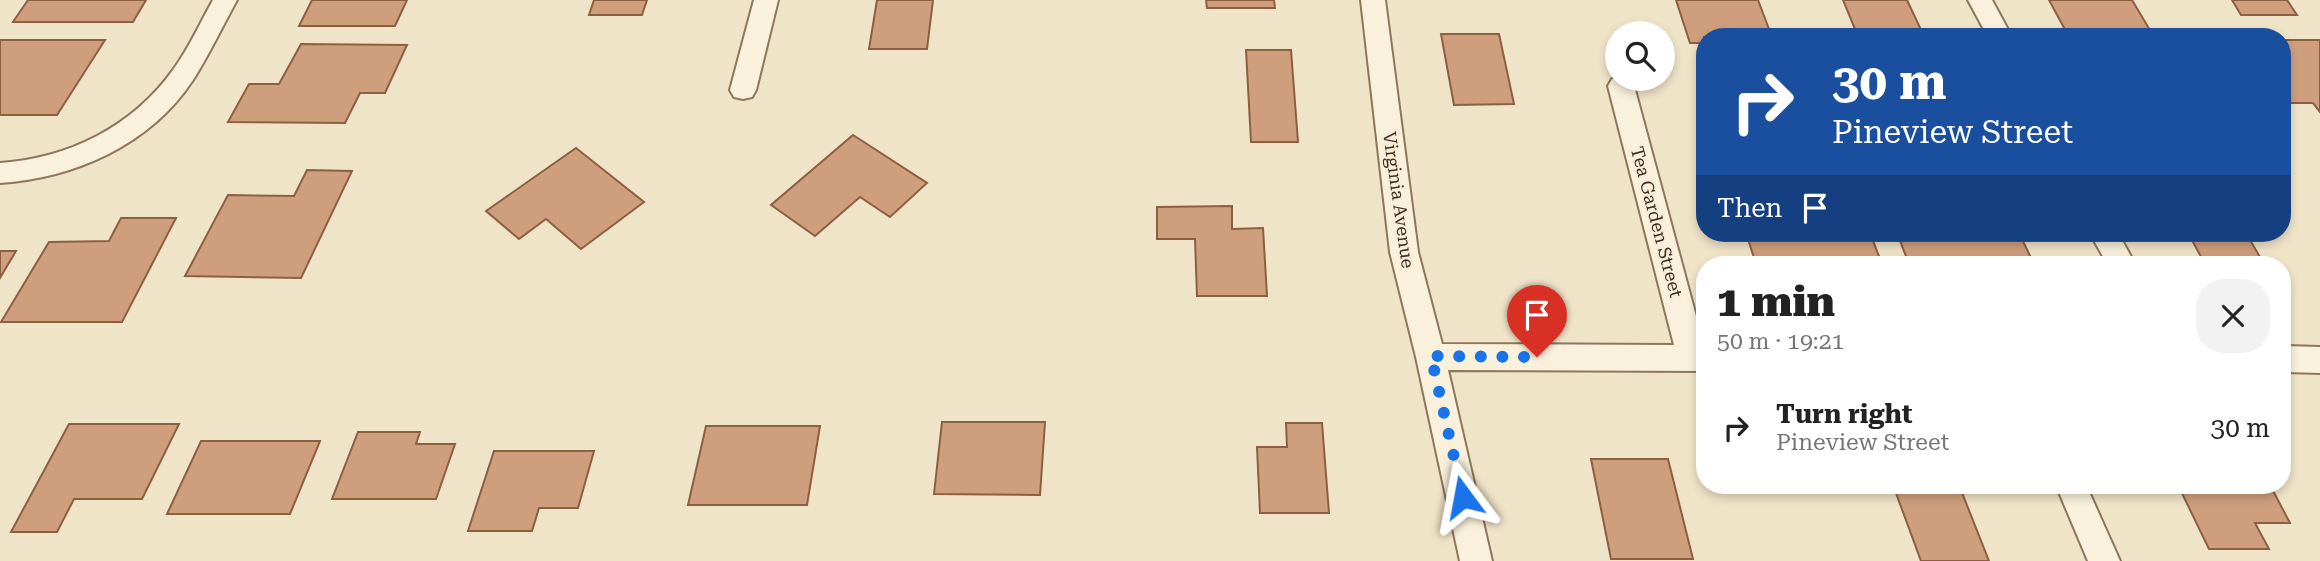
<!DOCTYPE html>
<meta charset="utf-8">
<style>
body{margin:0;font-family:"Roboto Serif",serif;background:#f2f2f2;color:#222;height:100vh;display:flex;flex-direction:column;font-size:26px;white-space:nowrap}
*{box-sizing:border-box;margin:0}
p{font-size:23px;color:#767676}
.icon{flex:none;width:38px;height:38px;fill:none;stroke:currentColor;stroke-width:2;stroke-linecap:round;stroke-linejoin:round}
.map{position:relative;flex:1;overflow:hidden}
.details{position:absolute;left:1696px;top:256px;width:595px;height:238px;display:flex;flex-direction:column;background:#fff;border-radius:28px;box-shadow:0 4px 10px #0003}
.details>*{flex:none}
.guide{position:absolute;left:1696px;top:28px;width:595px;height:214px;border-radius:28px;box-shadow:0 4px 10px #0003;background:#1a4fa0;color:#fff;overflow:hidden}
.fabs{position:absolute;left:1605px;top:21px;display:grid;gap:14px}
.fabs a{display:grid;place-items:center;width:70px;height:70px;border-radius:50%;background:#fff;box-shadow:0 4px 10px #0003;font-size:35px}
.pin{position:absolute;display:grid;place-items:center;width:60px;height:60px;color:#fff;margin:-72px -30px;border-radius:50% 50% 50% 0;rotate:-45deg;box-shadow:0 0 7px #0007}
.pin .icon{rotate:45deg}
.me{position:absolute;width:77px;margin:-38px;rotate:347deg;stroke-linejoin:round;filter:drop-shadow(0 0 5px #0008)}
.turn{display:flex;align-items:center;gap:24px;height:147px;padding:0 21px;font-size:32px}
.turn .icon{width:91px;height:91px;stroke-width:2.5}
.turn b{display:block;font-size:49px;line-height:60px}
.then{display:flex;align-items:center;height:66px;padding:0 21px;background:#0003;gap:14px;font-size:26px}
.round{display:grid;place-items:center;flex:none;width:74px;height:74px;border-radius:28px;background:#f2f2f2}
.summary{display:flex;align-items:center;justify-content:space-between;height:119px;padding:0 21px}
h1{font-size:42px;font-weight:800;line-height:52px}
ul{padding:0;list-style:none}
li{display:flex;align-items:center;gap:21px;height:105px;padding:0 21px}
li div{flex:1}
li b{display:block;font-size:26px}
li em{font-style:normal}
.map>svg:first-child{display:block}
.building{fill:#cf9f7d;stroke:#8d5f41;stroke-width:2}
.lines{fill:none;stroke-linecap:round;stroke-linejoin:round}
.minor-casing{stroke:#8d765c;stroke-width:4}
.minor{fill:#faf1dc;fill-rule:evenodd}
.route{stroke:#1a73e8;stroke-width:12;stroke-dasharray:0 21.6}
.labels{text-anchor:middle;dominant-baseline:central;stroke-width:5;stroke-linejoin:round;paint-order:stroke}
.street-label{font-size:18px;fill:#3d2e20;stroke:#f7eed8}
</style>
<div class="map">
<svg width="2320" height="561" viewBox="0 0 2320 561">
<rect width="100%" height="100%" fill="#f0e4c8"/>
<!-- building -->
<g class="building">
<path d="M28,0H146L133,22H13Z"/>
<path d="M312,0H407L395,26H299Z"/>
<path d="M594,0H647L642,15H589Z"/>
<path d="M877,0H933L927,49H869Z"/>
<path d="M1206,0H1274L1275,8H1207Z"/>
<path d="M1676,0H1758L1772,37H1704V43H1690Z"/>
<path d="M1843,0H1907L1923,34H1857Z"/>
<path d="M2049,0H2132L2154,37H2069Z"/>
<path d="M2232,0H2287L2297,15H2241Z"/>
<path d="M1441,34H1499L1514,104L1454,105Z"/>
<path d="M0,40H105L57,115H0Z"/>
<path d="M2282,40H2320V112L2313,103H2282Z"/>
<path d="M301,44L407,45L385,93H360L345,123L228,122L249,84H279Z"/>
<path d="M1246,50H1291L1298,142H1251Z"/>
<path d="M853,135L927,183L890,217L860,197L815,236L771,205Z"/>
<path d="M576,148L644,202L581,249L546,219L519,239L486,211Z"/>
<path d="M307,170L352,171L301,278L185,276L228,195L294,196Z"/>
<path d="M1232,206V229L1263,228L1267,296H1197L1195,239H1157V207Z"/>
<path d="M121,218H176L122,322H1L49,242L109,241Z"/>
<path d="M1746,233H1870L1882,264H1756Z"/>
<path d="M1897,233H2019L2034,264H1909Z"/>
<path d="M2188,233H2246L2264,264H2205Z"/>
<path d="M0,251H16L0,278Z"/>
<path d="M942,422H1045L1040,495L934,494Z"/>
<path d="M1286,423H1322L1329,513H1260L1257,447H1287Z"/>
<path d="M69,424H179L142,499H74L57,532H11Z"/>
<path d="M706,426H820L807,505H688Z"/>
<path d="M358,432H420L416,444H455L436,499H332Z"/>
<path d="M201,441H320L290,514H167Z"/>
<path d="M494,451H594L578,508H539L532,531H468Z"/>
<path d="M1591,459H1668L1693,559H1611Z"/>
<path d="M1893,485H1959L1989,561H1921Z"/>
<path d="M2178,485H2270L2290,523H2255L2269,549H2209Z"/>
</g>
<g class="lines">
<!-- minor casing -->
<g class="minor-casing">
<g id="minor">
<path d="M213,0H237C222,27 209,55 193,80C150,145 75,178 0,183V163C69,158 132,127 173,70C189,48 200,23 213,0Z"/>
<path d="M754,0H778L756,90L752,97L743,99L734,97L730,90Z"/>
<path d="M1361,0H1385L1418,252L1442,344L1674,345L1608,86L1612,79H1630L1634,86L1704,346V371L1448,370L1492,561H1460L1416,357L1390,252Z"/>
<path d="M1968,0H1992L2012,37H1988Z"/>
<path d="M2090,233H2118L2135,264H2107Z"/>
<path d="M2282,346L2320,347V373L2282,372Z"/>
<path d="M2056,485H2086L2120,561H2088Z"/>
</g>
</g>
<!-- minor -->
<use href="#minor" class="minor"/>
</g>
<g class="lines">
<!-- route -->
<path class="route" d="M1463,497L1431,356L1537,357"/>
</g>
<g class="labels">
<!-- street labels -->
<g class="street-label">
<text transform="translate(1399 200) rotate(82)">Virginia Avenue</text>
<text transform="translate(1657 222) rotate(75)">Tea Garden Street</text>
</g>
</g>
</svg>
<div class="fabs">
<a><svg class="icon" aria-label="search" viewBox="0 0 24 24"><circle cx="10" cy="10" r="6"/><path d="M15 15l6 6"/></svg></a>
</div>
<div class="pin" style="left:1537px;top:357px;background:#d93025"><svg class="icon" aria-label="arrive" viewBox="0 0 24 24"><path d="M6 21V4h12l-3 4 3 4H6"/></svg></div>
<svg class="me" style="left:1463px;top:497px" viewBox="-20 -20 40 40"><path d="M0-17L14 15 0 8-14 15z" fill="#1a73e8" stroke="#fff" stroke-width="4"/></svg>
<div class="guide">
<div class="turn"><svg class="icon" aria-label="right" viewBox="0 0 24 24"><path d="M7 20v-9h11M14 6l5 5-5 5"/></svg><div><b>30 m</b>Pineview Street</div></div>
<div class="then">Then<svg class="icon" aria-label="arrive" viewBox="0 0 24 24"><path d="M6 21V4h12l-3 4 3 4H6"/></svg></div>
</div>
<section class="details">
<div class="summary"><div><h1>1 min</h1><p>50 m · 19:21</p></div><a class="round"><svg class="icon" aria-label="close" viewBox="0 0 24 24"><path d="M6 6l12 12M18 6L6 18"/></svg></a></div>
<ul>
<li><svg class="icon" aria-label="right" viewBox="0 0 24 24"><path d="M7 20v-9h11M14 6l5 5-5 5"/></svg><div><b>Turn right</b><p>Pineview Street</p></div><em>30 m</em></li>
</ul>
</section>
</div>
